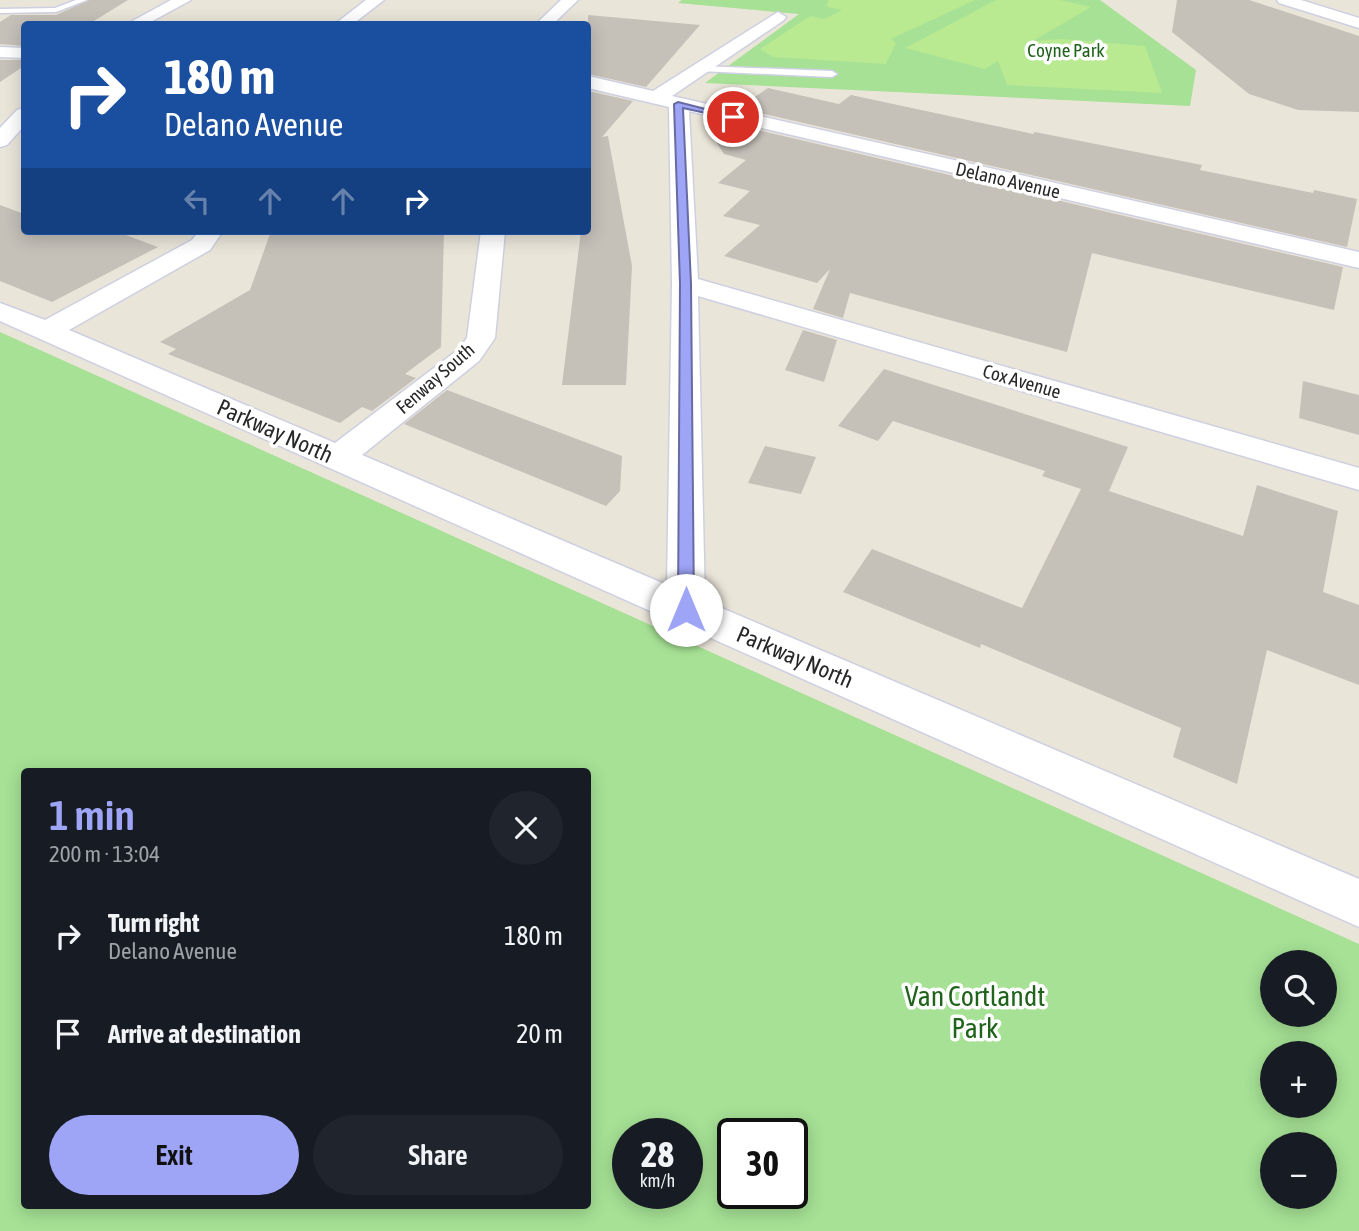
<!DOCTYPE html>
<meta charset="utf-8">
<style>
body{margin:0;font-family:"Asap Condensed",sans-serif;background:#20242c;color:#f1f3f6;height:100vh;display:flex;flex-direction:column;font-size:26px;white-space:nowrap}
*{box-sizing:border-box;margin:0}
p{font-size:23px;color:#9ea1a6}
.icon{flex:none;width:38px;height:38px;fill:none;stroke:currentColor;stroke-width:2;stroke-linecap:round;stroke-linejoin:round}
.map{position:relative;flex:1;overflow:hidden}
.side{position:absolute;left:21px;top:768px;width:570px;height:441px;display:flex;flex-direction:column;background:#171b24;border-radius:7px;box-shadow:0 4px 18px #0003}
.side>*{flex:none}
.top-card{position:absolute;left:21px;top:21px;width:570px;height:214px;border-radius:7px;box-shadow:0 4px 18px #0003;background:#1a4fa0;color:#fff;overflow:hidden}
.fabs{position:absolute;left:1260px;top:950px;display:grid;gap:14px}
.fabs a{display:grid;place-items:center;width:77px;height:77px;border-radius:50%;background:#171b24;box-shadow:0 4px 18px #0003;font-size:35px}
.speed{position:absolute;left:612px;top:1118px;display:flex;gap:14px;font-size:35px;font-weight:700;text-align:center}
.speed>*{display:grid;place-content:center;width:91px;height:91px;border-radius:50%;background:#171b24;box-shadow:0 4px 18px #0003;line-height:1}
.speed small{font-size:18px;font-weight:400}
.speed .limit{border:4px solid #111;border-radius:10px;background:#fff;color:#111}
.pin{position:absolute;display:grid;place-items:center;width:60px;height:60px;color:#fff;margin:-30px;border:4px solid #fff;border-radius:50%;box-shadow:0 2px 7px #0007}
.me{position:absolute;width:77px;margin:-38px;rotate:0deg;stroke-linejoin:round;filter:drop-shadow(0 0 5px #0008)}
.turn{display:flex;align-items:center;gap:24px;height:147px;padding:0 28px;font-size:32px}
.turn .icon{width:91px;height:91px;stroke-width:2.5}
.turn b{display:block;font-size:49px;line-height:60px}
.lanes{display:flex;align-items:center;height:66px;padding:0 28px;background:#0003;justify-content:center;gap:35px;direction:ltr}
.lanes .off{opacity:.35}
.round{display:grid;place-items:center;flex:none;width:74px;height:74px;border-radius:37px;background:#20242c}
.summary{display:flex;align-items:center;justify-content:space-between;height:119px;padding:0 28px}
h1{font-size:42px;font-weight:600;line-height:52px;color:#9ea5f7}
.action{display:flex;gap:14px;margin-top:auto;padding:14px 28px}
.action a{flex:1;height:80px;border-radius:42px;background:#9ea5f7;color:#111;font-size:28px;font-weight:600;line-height:80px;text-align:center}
.action a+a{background:#20242c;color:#f1f3f6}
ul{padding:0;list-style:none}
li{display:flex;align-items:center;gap:21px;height:98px;padding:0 28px}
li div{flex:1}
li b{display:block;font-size:26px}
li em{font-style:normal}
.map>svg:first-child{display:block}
.green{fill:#a6e195;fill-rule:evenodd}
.pitch{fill:#b9e990}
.building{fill:#c5c1b9}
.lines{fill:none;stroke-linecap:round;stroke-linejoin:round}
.lane-casing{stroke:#ced0e1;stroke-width:3}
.street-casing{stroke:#ced0e1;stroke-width:3}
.secondary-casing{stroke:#ced0e1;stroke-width:3}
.lane{fill:#fff;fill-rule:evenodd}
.street{fill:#fff;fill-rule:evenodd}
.secondary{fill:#fff;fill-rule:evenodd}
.route{fill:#9ea5f7;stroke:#676ba1;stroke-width:2}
.labels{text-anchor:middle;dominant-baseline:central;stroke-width:7;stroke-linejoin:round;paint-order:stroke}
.far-park-label{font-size:19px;fill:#20631a;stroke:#fff}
.far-street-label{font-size:19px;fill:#282828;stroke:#fff}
.street-label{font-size:23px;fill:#282828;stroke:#fff}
.near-park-label{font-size:28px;fill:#20631a;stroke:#fff}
</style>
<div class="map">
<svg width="1359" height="1231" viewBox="0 0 1359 1231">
<rect width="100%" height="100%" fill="#eae5d9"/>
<!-- green -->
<g class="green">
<path d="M682,0H1100L1196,70L1190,106L705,83L799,14L678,3Z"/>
<path d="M0,332L1359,944V1231H0ZM24,772H588V1206H24ZM1272,962H1325V1015H1272ZM1272,1054H1325V1106H1272ZM628,1134H688V1194H628ZM733,1134H793V1194H733ZM1272,1144H1325V1197H1272Z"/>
</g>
<!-- pitch -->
<g class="pitch">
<path d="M828,0H975L891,39L896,43L886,64L773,57L760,49L810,16L824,19L842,10L827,7Z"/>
<path d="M996,0H1060L1091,7L1033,41L1062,39L1145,46L1162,93L1007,85L998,61L985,69L905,48Z"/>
</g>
<!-- building -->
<g class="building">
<path d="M89,0H128L89,24H24V46L0,44V22L11,15H56Z"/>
<path d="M1177,0H1249L1359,36V112L1298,110L1249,94L1172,32Z"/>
<path d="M588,15L700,25L646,87L588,74Z"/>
<path d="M0,60H24V66L0,82Z"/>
<path d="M768,88L839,104L851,95L1033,134L1035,132L1202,165L1200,170L1313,193L1314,190L1357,199L1347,247L738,108Z"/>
<path d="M588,91L633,101L602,137L608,136L632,266L626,385H562L581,231H588Z"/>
<path d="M719,121L1343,267L1334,310L1092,253L1067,352L850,293L843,318L813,309L830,269L817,283L724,256L760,225L723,216L750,191L718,183L746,160L724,154L707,128Z"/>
<path d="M0,205L24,214V231H115L158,247L52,302L0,281Z"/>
<path d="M271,231H444L441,347L405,374L416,378L372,411L362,407L340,423L168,354L176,349L160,342L250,290Z"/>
<path d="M803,330L837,340L824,382L785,370Z"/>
<path d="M884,369L1128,447L1109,491L1243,536L1257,485L1338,511L1323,592L1359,605V685L1267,650L1237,784L1173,757L1181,728L981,644L980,648L843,592L872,549L1022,608L1081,489L1042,476L1045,471L893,421L878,441L838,426Z"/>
<path d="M1303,381L1359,395V435L1299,418Z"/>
<path d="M447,390L622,456L620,491L606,506L404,424Z"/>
<path d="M765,446L816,457L801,494L748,483Z"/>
</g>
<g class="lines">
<!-- lane casing -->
<g class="lane-casing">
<g id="lane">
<path d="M76,0H87L56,12L0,13V9L55,8Z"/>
<path d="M702,66L832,71L837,74L832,77L699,71L697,69Z"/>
</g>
</g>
<!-- street casing -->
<g class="street-casing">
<g id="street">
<path d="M171,0H191L147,24H127Z"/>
<path d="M366,0H384L353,24H335Z"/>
<path d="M561,0H578L553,24H536Z"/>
<path d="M778,12L786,17L784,20L672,96L1359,252V268L689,111L698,279L1359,468V490L698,296L705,601L1359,879V927L0,321V303L45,320L192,240L199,231H223L210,250L69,330L335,443L459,349L467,338L481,231H505L495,338L479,361L362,455L667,585L672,284L669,107L588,88V76L653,91Z"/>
<path d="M0,47L24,48V58L0,57Z"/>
<path d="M24,108V126L7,145L0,147V128L17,110Z"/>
</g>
</g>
<!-- secondary casing -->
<g class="secondary-casing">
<path id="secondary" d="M1277,0H1301L1359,18V28L1279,3Z"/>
</g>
<!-- lane -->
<use href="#lane" class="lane"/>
<!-- street -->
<use href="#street" class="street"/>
<!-- secondary -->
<use href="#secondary" class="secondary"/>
</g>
<!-- route -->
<path class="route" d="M678,102L737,117L733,119L683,108L691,284L694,610L686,616L678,610L680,284L674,104Z"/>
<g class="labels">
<!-- far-park labels -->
<g class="far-park-label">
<text x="1066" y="50">Coyne Park</text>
</g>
<!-- far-street labels -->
<g class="far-street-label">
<text transform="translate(1008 180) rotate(13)">Delano Avenue</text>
<text transform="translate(435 378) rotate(-41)">Fenway South</text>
<text transform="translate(1022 381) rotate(16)">Cox Avenue</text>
</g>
<!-- street labels -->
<g class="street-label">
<text transform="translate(275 431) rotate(24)">Parkway North</text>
<text transform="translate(795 657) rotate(23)">Parkway North</text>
</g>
<!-- near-park labels -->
<g class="near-park-label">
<text x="975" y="996">Van Cortlandt<tspan x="975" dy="32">Park</tspan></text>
</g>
</g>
</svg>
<div class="fabs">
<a><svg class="icon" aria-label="search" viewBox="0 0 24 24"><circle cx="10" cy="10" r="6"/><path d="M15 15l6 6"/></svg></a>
<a>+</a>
<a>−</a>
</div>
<div class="speed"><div>28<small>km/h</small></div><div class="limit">30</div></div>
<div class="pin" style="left:733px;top:117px;background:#d93025"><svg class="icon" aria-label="arrive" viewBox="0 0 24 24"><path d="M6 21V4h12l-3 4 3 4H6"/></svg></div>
<svg class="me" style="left:686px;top:610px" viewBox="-20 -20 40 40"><circle r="19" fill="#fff"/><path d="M0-13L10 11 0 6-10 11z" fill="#9ea5f7"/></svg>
<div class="top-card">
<div class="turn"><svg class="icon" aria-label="right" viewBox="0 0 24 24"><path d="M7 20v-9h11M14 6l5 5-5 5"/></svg><div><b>180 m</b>Delano Avenue</div></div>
<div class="lanes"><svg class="icon off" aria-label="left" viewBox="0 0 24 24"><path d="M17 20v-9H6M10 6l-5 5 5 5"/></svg><svg class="icon off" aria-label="ahead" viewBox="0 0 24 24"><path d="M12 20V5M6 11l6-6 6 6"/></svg><svg class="icon off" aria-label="ahead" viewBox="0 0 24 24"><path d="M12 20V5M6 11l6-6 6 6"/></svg><svg class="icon" aria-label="right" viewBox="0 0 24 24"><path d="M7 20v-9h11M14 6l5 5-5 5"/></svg></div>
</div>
<section class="side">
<div class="summary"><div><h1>1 min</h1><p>200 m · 13:04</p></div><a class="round"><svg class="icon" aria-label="close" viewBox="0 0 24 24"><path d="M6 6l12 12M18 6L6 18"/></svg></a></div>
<ul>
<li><svg class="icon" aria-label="right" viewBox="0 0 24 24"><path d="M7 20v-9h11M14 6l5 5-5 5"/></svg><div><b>Turn right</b><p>Delano Avenue</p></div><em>180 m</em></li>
<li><svg class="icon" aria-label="arrive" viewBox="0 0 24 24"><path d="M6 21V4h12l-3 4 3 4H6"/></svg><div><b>Arrive at destination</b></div><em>20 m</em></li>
</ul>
<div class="action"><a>Exit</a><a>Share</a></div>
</section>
</div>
